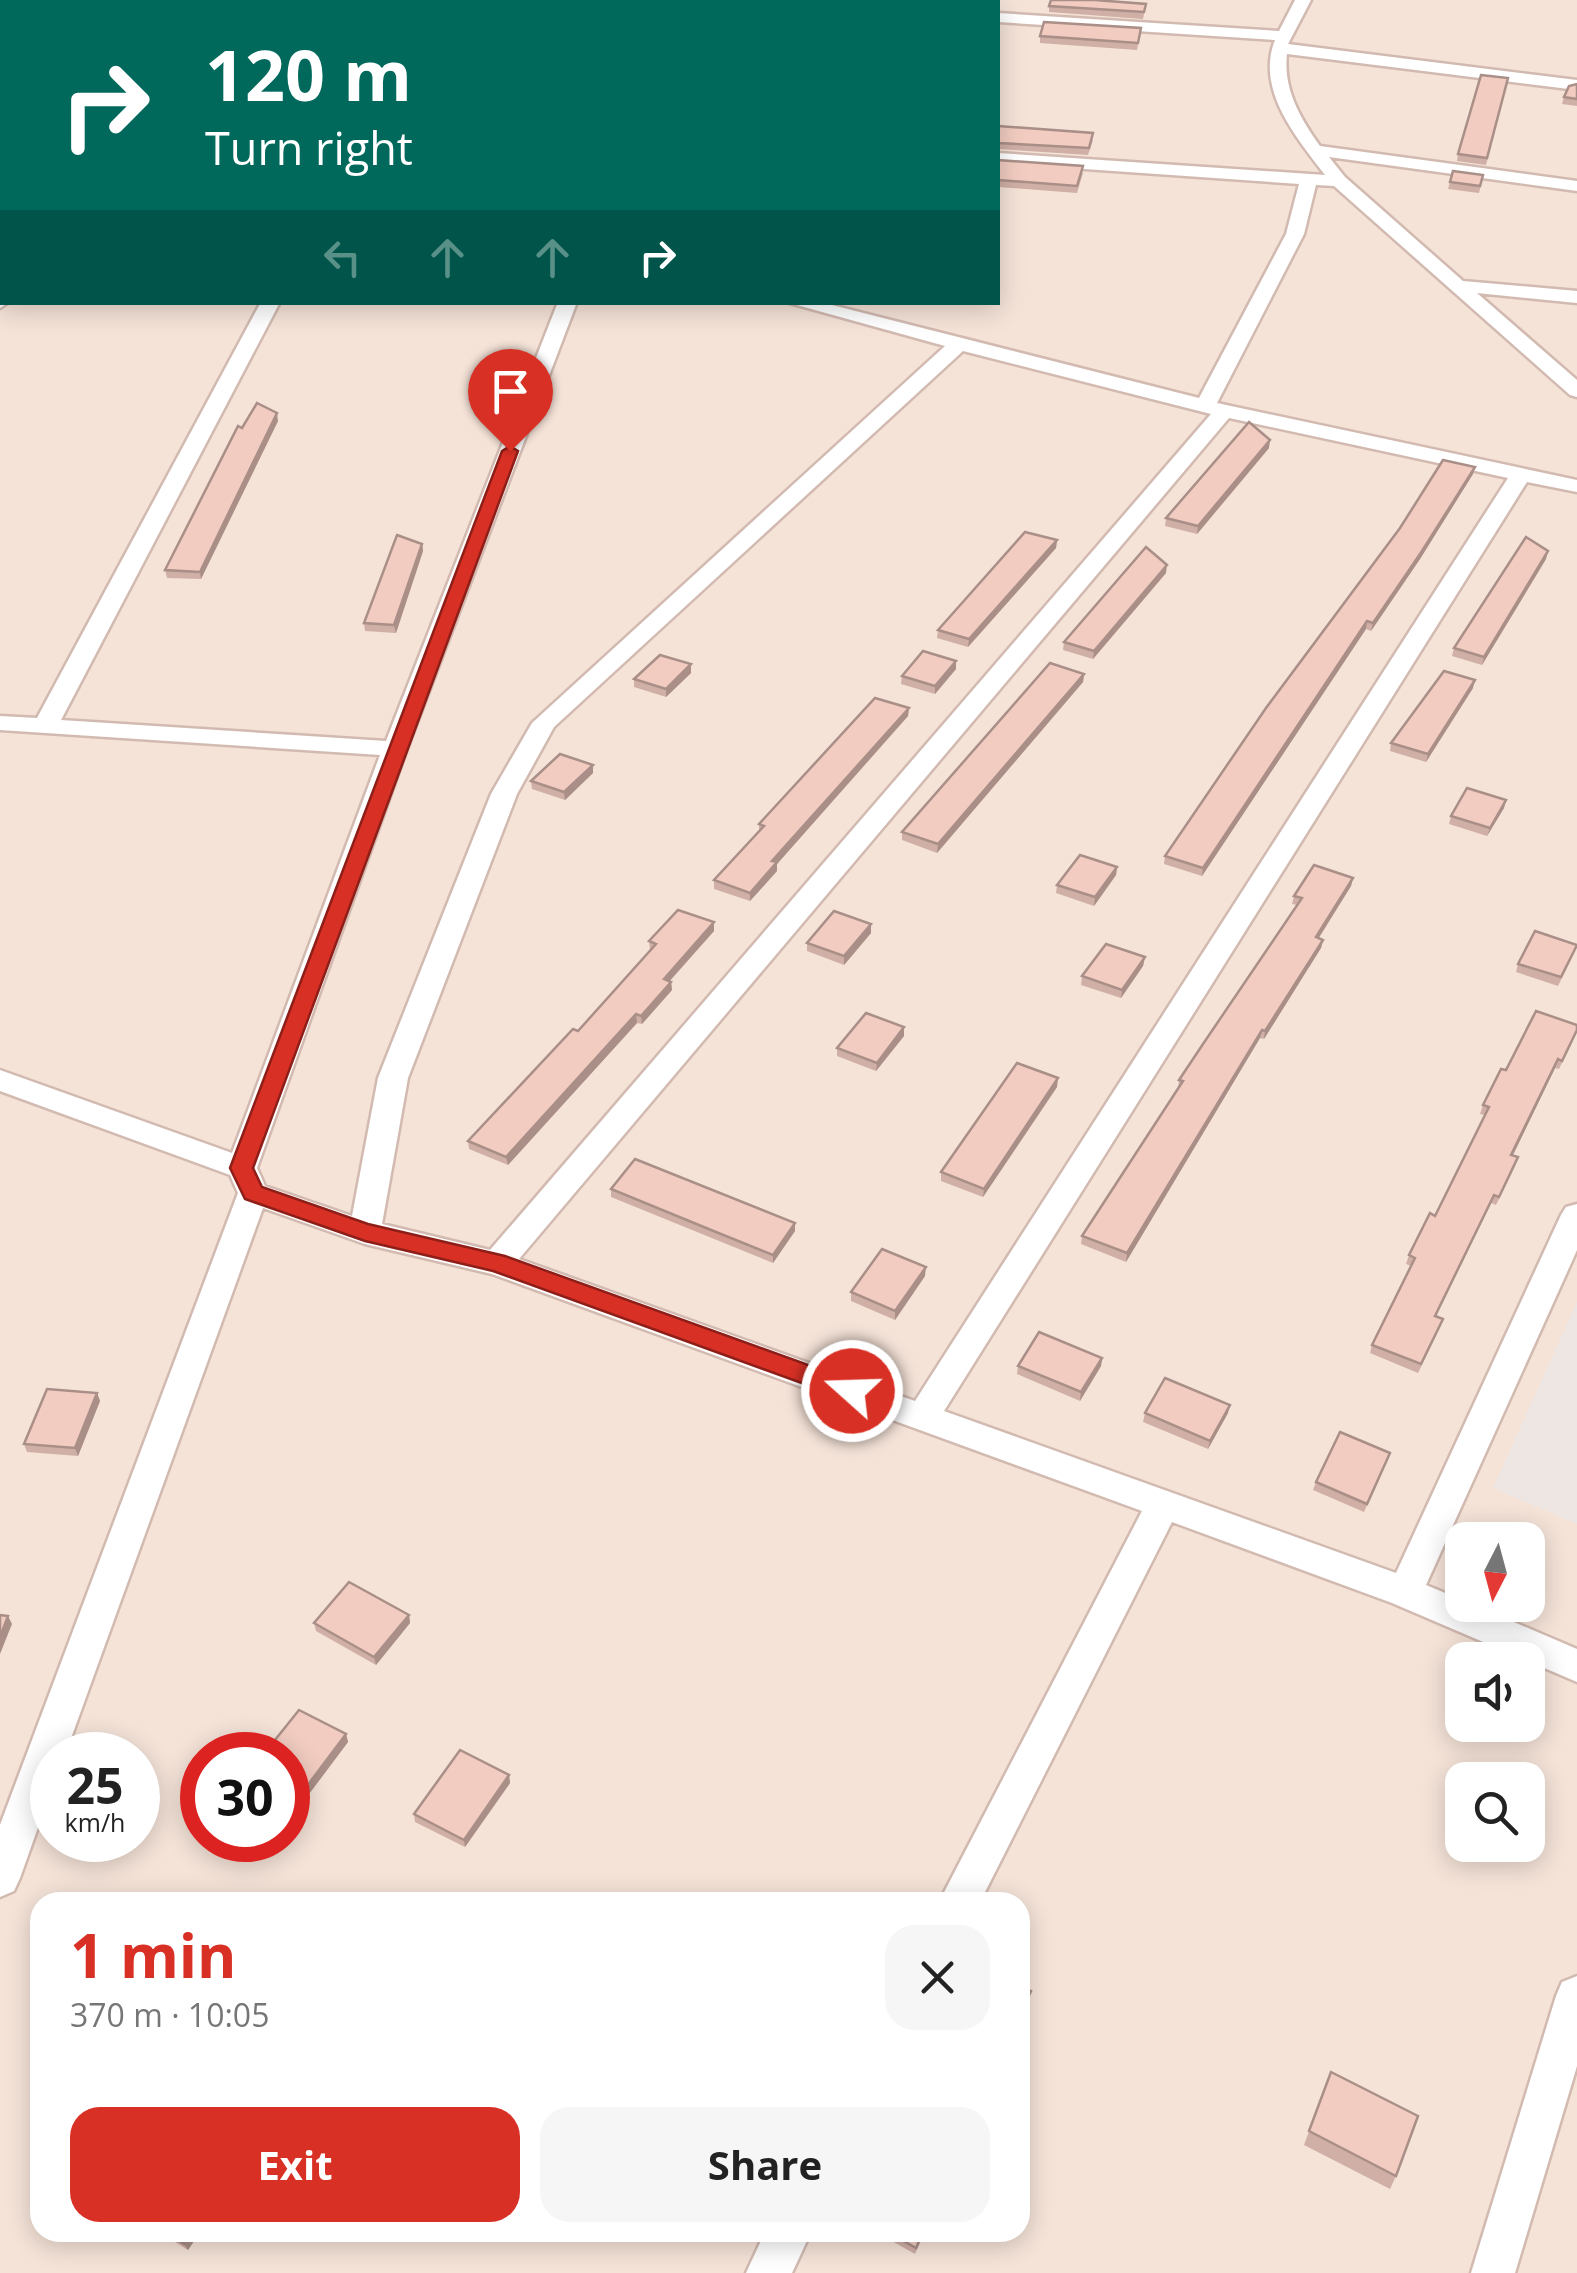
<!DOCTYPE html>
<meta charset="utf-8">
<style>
body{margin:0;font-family:"Open Sans",sans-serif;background:#f6f6f6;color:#222;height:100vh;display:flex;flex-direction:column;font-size:38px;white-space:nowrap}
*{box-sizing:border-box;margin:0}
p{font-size:32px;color:#767676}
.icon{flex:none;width:55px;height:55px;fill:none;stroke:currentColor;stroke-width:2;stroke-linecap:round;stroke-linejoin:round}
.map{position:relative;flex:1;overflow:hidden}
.sheet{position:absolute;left:30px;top:1892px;width:1000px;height:350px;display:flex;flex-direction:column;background:#fff;border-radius:30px;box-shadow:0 5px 25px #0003}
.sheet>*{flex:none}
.hud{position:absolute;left:0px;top:0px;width:1000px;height:305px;box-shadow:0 5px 25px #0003;background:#00695c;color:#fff;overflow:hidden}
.needle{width:65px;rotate:186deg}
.fabs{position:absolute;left:1445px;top:1522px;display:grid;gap:20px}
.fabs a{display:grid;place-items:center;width:100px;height:100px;border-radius:20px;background:#fff;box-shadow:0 5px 25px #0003;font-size:50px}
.speed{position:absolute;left:30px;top:1732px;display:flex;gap:20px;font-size:50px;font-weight:700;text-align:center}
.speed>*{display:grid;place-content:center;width:130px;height:130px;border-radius:50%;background:#fff;box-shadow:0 5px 25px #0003;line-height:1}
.speed small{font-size:25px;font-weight:400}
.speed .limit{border:15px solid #d22;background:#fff;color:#111}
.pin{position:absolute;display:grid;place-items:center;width:85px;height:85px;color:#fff;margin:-102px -42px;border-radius:50% 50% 50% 0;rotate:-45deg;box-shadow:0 0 10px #0007}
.pin .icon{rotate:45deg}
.me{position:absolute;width:110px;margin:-55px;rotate:290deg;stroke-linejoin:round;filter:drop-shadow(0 0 8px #0008)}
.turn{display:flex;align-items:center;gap:35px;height:210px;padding:0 40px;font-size:45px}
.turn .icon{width:130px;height:130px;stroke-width:2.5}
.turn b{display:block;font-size:70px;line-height:85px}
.lanes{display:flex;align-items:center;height:95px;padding:0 40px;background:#0003;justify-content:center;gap:50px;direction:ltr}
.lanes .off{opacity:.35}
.round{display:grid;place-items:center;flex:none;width:105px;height:105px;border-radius:30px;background:#f6f6f6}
.summary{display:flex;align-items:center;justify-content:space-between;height:170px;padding:0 40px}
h1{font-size:60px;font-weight:700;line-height:75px;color:#d93025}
.cta{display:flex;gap:20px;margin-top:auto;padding:20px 40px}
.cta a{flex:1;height:115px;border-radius:30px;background:#d93025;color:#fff;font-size:40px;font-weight:700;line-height:115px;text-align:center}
.cta a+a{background:#f6f6f6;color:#222}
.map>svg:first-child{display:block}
.residential{fill:#f5e3d8;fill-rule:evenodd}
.industrial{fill:#eee6e3}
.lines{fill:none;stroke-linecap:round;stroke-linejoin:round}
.street-casing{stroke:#d2bab1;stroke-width:5}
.street{fill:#fff;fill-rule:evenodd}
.wall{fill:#d0afa6}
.shaded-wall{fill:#a98f87}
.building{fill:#f2ccc1;stroke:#a98f87;stroke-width:2.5}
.route{fill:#d93025;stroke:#8d1f18;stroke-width:2.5}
</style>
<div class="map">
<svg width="1577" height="2273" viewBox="0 0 1577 2273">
<rect width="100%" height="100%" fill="#fdf2ea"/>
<!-- residential -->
<path class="residential" d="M0,0H1577V2273H0ZM2,2H998V302H2ZM1462,1540H1528V1605H1462ZM1462,1660H1528V1725H1462ZM52,1755H138V1840H52ZM202,1755H288V1840H202ZM1462,1780H1528V1845H1462ZM40,1902H1020V2232H40Z"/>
<!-- industrial -->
<path class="industrial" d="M1577,1302V1524L1493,1488Z"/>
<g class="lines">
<!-- street casing -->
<g class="street-casing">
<g id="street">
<path d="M1295,0H1311L1288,44L1577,80V90L1287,54C1283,89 1300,118 1320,146L1577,181V191L1329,157L1345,177L1463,281L1577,291V303L1477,293L1577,380V397L1570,395L1334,186L1316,185L1304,234L1217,403L1577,480V492L1527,482L944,1411L1396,1573L1561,1215L1566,1207L1577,1204V1250L1426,1585L1462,1600V1605H1474L1577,1649V1682L1392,1603L1172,1522L980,1902H939L1142,1511L492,1274L365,1244L263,1208L65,1755H52V1788L20,1878L14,1891L0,1897V1825L238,1193L230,1175L0,1091V1070L232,1153L380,755L0,730V716L37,718L261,302H280L61,720L386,741L558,302H577L407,749L257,1168L265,1186L352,1216L378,1078L491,794L532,723L945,346L786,302H820L1199,398L1286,234L1299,184L998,163V153L1325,175C1297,138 1255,90 1275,40L998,22V13L1279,31ZM963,351L1211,414L490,1250L382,1224L408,1078L517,794L554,727ZM1229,418L1508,478L915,1401L519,1259Z"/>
<rect x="0" y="86" width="2" height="10"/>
<path d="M2,292V302H9L0,308Z"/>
<path d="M1577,1976V2066L1515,2273H1471L1556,1996L1562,1982Z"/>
<path d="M765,2232H811L792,2273H746Z"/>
</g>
</g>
<!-- street -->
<use href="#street" class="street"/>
</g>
<!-- wall -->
<g class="wall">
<path d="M1146,4L1143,19L1049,12V6Z"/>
<path d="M1141,28L1137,50L1040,43V36Z"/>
<path d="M1508,78L1486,165L1457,161L1458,154Z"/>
<path d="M1577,84V106L1562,104L1564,97Z"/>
<path d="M998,126L1093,140L1088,155L998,149Z"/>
<path d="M998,157V160L1083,173L1077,193L998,187Z"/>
<path d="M1483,175L1479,193L1448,189L1450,182Z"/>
<path d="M278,421L201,579L167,578L165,570L242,428Z"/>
<path d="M1269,448L1197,534L1165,526L1166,518Z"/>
<path d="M1473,474L1420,559L1371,631L1366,629L1202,876L1164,864L1165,856L1400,528Z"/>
<path d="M1057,540L1056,548L968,647L937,638L938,630Z"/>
<path d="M422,544L423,551L396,633L365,631L364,623Z"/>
<path d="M1546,559L1482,665L1452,656L1454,648Z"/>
<path d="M1166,573L1093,659L1063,650L1064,642Z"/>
<path d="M956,661V669L935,694L901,684L902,676Z"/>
<path d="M691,673L666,697L634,687V679Z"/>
<path d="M1084,674L1083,682L937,853L902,840V832Z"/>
<path d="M1473,688L1426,762L1390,751L1391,743Z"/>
<path d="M909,708L908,716L777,864V871L750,901L714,889V880L759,830V824Z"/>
<path d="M593,773L565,800L532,789L531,781Z"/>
<path d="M1506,800L1504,808L1487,836L1449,824L1451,816Z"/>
<path d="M1117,867L1116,875L1094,906L1056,893L1057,885Z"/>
<path d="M1353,878L1351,886L1319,938L1323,940L1321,948L1264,1039L1260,1038L1126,1262L1081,1244L1082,1236L1178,1089L1179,1080L1297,905L1292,904L1294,896Z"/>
<path d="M714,931L670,981L671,982L672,990L642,1024L637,1023L508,1165L469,1149L468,1141L578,1031L650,950L649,941Z"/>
<path d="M871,933L844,965L807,951V943Z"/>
<path d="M1574,953L1558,986L1516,972L1518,964Z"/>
<path d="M1145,957L1143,966L1121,998L1081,985L1082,976Z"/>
<path d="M904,1027V1036L876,1071L837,1056V1048Z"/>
<path d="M1576,1034L1559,1069L1555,1068L1513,1155L1515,1166L1496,1205L1491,1203L1436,1316L1443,1319L1440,1327L1418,1373L1370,1353L1372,1345L1411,1266L1406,1264L1409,1255L1435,1216L1485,1115L1480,1114L1483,1105L1506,1070Z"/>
<path d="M1057,1087L983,1197L941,1181V1172Z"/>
<path d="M611,1189L795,1223V1231L773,1263L611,1197Z"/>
<path d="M925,1276L895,1320L851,1301V1292Z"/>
<path d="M1102,1358L1101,1366L1080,1401L1017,1374L1018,1366Z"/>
<path d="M97,1393L100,1401L78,1456L27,1452L24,1444Z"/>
<path d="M1145,1413H1228L1208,1449L1143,1422Z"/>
<path d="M1390,1453L1364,1512L1313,1490L1316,1482Z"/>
<path d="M409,1615L410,1623L376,1665L316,1631L314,1623Z"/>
<path d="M346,1734L348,1742L300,1806L288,1799V1755Z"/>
<path d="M509,1775L510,1783L465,1847L415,1822L414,1814Z"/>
<path d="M1331,2072L1396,2176L1390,2189L1304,2145Z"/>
<path d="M159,2232H200L188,2250Z"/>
<path d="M876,2232H925L915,2254Z"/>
</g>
<!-- shaded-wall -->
<g class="shaded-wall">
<path d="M277,413L278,421L201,579L200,572Z"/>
<path d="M1270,440L1269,448L1197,534L1198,526Z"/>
<path d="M1475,467L1473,474L1420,559L1371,631L1373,623Z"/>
<path d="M1057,540L1056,548L968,647L969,639Z"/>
<path d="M422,544L423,551L396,633L394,625Z"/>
<path d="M1548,551L1546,559L1482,665L1484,657Z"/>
<path d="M1167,565L1166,573L1093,659L1094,651Z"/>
<path d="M1367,621L1366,629L1202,876L1203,868Z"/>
<path d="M956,661V669L935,694V686Z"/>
<path d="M691,664V673L666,697V689Z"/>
<path d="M1084,674L1083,682L937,853L938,844Z"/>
<path d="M1475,680L1473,688L1426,762L1428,754Z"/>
<path d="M909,708L908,716L777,864V871L750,901V893L772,861Z"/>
<path d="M593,765V773L565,800L564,792Z"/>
<path d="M1506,800L1504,808L1487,836L1490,828Z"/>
<path d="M1117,867L1116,875L1094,906L1095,897Z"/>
<path d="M1353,878L1351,886L1314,945L1316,937Z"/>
<path d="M714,922V931L664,987V979Z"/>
<path d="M871,924V933L844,965V956Z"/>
<path d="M1323,940L1321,948L1264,1039L1265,1031Z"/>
<path d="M1145,957L1143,966L1121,998L1122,990Z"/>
<path d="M671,982L672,990L642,1024L641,1016Z"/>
<path d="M636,1014L637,1023L508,1165L506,1157Z"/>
<path d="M904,1027V1036L876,1071L877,1063Z"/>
<path d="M1262,1030L1260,1038L1126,1262L1127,1253Z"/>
<path d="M1558,1059L1555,1068L1509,1163L1511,1155Z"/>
<path d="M1058,1078L1057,1087L983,1197L984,1189Z"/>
<path d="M1494,1195L1491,1203L1432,1324L1435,1316Z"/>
<path d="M795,1223V1231L773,1263V1255Z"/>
<path d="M926,1267L925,1276L895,1320V1311Z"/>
<path d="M1102,1358L1101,1366L1080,1401L1081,1392Z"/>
<path d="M97,1393L100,1401L78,1456L75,1448Z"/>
<path d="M1230,1405L1228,1413L1208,1449L1210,1441Z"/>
<path d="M409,1615L410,1623L376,1665L374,1657Z"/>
<path d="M8,1616L12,1624L0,1654V1637Z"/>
<path d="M346,1734L348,1742L300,1806L298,1798Z"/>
<path d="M509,1775L510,1783L465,1847L464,1840Z"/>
<path d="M192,2232H200L188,2250L184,2244Z"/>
</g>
<!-- building -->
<g class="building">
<path d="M407,0H446L444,2H404Z"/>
<path d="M540,0H942L941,2H538Z"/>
<path d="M1051,0H1095L1146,4L1144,12L1049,6Z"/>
<path d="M1044,22L1141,28L1138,43L1040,36Z"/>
<path d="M1481,75L1508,78L1487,158L1458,154Z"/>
<path d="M1577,84V99L1564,97L1569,86Z"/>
<path d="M998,126L1093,133L1089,148L998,143Z"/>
<path d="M998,157V160L1083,166L1077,186L998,180Z"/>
<path d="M1453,171L1483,175L1480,186L1450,182Z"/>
<path d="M257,403L277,413L200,572L165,570L238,426L242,428Z"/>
<path d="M1249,422L1270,440L1198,526L1166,518Z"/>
<path d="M1443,460L1475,467L1422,551L1373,623L1367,621L1203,868L1165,856L1266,708L1400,528Z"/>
<path d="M1025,532L1057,540L969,639L938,630Z"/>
<path d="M397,535L422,544L394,625L364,623Z"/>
<path d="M1526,537L1548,551L1484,657L1454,648Z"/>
<path d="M1146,547L1167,565L1094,651L1064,642Z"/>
<path d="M923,651L956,661L935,686L902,676Z"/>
<path d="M660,655L691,664L666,689L634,679Z"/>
<path d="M1050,663L1084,674L938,844L902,832Z"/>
<path d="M1444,671L1475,680L1428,754L1391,743Z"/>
<path d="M875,698L909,708L772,861L777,862L750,893L714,880L764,826L759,824Z"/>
<path d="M560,754L593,765L564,792L531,781Z"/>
<path d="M1467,788L1506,800L1490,828L1451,816Z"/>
<path d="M1080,855L1117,867L1095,897L1057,885Z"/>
<path d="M1314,865L1353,878L1316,937L1323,940L1265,1031L1262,1030L1127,1253L1082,1236L1183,1081L1179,1080L1203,1044L1302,898L1294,896Z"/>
<path d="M678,910L714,922L664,979L671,982L641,1016L636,1014L506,1157L468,1141L573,1029L578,1031L656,944L649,941Z"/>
<path d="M834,911L871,924L844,956L807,943Z"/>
<path d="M1535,931L1577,945L1561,977L1518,964Z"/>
<path d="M1106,944L1145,957L1122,990L1082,976Z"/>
<path d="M1536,1011L1577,1025V1030L1562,1061L1558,1059L1511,1155L1518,1157L1499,1197L1494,1195L1435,1316L1443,1319L1421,1364L1372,1345L1415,1258L1409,1255L1430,1213L1435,1216L1489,1107L1483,1105L1501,1069L1506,1070Z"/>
<path d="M866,1013L904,1027L877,1063L837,1048Z"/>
<path d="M1017,1063L1058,1078L984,1189L941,1172Z"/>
<path d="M635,1159L795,1223L773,1255L716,1232L611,1189Z"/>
<path d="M882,1249L926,1267L895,1311L851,1292Z"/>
<path d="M1039,1332L1102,1358L1081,1392L1018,1366Z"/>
<path d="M1165,1378L1230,1405L1210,1441L1145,1413Z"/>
<path d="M47,1389L97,1393L75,1448L24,1444Z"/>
<path d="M1340,1432L1390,1453L1367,1504L1316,1482Z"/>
<path d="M349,1582L409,1615L374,1657L314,1623Z"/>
<path d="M0,1615L8,1616L0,1637Z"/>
<path d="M299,1710L346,1734L298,1798L288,1792V1755H263Z"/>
<path d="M460,1750L509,1775L464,1840L414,1814Z"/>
<path d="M1020,1986L1031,1991L1020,2015Z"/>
<path d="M1331,2072L1418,2116L1396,2176L1309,2131Z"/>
<path d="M166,2232H192L184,2244Z"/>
<path d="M888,2232H923L916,2248Z"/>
</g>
<!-- route -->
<path class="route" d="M510,446L518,451L253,1168L262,1187L368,1224L505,1256L861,1384L865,1391L861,1398H843L493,1271L365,1241L245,1199L230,1168L502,451Z"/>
</svg>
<div class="fabs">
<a><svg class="needle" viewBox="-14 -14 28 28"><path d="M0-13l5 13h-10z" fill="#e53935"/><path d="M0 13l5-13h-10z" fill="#767676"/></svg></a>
<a><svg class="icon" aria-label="sound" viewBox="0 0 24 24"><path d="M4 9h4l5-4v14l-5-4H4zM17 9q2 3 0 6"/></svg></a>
<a><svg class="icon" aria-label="search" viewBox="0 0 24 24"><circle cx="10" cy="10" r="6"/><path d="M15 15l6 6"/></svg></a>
</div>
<div class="speed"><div>25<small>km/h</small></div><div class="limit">30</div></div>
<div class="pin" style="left:510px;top:451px;background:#d93025"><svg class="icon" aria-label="arrive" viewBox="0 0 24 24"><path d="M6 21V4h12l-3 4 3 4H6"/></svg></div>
<svg class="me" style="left:852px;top:1391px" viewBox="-20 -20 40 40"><circle r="17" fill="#d93025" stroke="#fff" stroke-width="3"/><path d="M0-11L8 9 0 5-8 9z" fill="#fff"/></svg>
<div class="hud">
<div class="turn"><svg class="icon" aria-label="right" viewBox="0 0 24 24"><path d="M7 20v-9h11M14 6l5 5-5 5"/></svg><div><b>120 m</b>Turn right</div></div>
<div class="lanes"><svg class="icon off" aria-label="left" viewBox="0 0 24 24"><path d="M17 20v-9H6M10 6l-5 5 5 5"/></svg><svg class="icon off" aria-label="ahead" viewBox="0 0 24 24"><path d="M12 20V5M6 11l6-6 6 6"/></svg><svg class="icon off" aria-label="ahead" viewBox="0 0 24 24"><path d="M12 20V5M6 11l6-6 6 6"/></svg><svg class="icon" aria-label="right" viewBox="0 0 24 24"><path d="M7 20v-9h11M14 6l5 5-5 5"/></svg></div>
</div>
<section class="sheet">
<div class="summary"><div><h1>1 min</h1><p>370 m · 10:05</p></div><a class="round"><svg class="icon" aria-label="close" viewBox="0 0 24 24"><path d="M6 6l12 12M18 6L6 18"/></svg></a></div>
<div class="cta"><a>Exit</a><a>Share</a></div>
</section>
</div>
